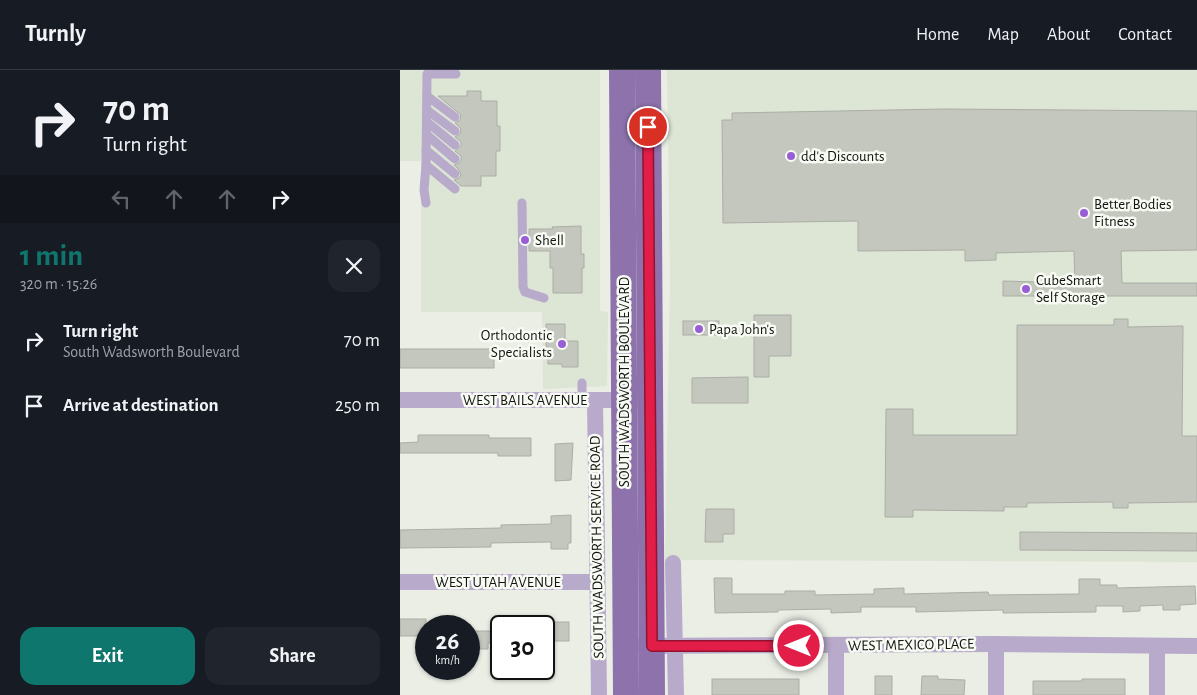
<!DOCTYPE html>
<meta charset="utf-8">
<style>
body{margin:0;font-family:"Alegreya Sans",sans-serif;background:#20242c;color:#f1f3f6;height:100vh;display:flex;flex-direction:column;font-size:19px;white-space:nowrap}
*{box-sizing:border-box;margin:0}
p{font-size:16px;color:#9ea1a6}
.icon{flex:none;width:28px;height:28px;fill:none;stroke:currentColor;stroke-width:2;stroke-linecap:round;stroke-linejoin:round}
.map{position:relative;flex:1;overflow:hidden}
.sheet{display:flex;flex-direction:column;background:#171b24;width:400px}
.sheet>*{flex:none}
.guide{background:#171b24;color:#f1f3f6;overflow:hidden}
.speed{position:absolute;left:15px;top:545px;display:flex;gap:10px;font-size:25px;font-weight:700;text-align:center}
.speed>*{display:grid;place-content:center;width:65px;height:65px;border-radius:50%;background:#171b24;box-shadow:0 1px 4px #0004;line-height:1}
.speed small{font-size:12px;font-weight:400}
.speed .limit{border:2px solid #111;border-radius:8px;background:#fff;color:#111}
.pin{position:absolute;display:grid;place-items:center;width:42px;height:42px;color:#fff;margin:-21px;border:2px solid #fff;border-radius:50%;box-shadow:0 1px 5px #0007}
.me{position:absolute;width:55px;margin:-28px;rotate:270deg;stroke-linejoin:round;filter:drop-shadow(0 0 4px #0008)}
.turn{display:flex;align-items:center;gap:18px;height:105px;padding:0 20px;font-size:22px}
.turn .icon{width:65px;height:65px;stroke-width:2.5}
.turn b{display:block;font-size:35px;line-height:42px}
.lanes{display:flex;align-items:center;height:48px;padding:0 20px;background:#0003;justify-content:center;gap:25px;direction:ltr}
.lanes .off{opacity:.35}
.round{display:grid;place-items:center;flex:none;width:52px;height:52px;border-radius:15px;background:#20242c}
.overview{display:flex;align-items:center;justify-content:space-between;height:85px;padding:0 20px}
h1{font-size:30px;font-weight:700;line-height:38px;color:#0f766e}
.button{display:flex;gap:10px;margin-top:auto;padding:10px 20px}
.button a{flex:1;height:58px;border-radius:15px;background:#0f766e;color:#fff;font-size:20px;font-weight:700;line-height:58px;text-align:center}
.button a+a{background:#20242c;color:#f1f3f6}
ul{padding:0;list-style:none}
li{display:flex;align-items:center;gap:15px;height:65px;padding:0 20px}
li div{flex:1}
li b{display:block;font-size:19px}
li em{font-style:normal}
header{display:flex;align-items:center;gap:30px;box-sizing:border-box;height:70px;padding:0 25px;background:#171b24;border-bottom:1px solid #363941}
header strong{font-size:24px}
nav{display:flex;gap:28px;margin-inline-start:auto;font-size:18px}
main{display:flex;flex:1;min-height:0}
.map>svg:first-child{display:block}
.built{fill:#dde5d5}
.building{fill:#c3c7be;stroke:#aaaea5}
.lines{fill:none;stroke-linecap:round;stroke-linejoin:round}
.service{stroke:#b8aacb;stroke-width:9}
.minor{stroke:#b8aacb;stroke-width:16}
.primary{stroke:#8d72ac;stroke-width:26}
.route-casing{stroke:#92132f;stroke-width:12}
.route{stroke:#e11d48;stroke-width:9}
.poi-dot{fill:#995dd5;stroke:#f7fbf3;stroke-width:2}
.labels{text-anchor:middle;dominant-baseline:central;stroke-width:5;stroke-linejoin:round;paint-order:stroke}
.poi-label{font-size:15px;fill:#131411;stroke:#f7fbf3;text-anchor:start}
.street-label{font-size:15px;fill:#131411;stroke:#f7fbf3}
</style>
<header>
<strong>Turnly</strong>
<nav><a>Home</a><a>Map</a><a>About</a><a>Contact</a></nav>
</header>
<main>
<section class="sheet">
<div class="guide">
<div class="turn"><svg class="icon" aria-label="right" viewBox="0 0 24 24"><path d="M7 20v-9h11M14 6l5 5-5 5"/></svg><div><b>70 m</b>Turn right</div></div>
<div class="lanes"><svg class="icon off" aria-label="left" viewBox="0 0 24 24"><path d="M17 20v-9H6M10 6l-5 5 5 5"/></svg><svg class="icon off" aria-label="ahead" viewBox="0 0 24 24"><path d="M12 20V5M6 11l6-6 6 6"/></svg><svg class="icon off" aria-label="ahead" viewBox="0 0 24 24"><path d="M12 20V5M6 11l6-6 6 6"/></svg><svg class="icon" aria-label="right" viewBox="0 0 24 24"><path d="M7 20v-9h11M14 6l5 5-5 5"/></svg></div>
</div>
<div class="overview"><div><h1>1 min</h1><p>320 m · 15:26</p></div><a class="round"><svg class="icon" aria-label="close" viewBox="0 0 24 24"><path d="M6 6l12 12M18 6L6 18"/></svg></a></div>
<ul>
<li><svg class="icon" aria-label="right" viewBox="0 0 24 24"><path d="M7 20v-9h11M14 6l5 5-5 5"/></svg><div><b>Turn right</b><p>South Wadsworth Boulevard</p></div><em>70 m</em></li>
<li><svg class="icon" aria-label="arrive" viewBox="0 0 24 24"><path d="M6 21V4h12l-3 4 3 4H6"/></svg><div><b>Arrive at destination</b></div><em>250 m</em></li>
</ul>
<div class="button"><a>Exit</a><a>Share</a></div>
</section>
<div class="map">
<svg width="797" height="625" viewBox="0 0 797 625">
<rect width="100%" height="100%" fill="#eaeee5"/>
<!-- built -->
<g class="built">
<path d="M0,0H200V241L208,242L207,316L143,319L142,242H21V91H0Z"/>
<path d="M267,0H797V492L265,490L270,210Z"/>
</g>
<!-- building -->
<g class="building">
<path d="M67,21H81V31H97V56H100V81H96V106H81V116H61L54,110L59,108L61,105L59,100L54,95L59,93L61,90V86L55,81L61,76V72L55,67L60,64L61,59L55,53L60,50L61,45L38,26H67Z"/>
<path d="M544,39L797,41V180L721,181L722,213H797V226H603V211L675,213L674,181L596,183V190L565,191V180L458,181V151L323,153L322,50H332V43Z"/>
<path d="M181,156V184H184V198H182V223H153V198H150V181H129V159H153L152,157Z"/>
<path d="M354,245H391V286H369V307H354Z"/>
<path d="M714,249H728V257L783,256L782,366H797V432L728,433V438H713V432L627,433V437H604V441L513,440V447H485L486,339H513V365H617V255H714Z"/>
<rect x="283" y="251" width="36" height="14"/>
<path d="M146,254H165V271H178V297H162V294H148V277H146Z"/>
<rect x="0" y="279" width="94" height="19"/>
<path d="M348,307V333H292V308Z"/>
<path d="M18,365H89V368H131V386H98V383H0V373L18,372Z"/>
<path d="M173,373L171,410L155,411V374Z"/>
<path d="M306,439H334V464H323V472H305Z"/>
<path d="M171,445V473H168V479H151V472L91,473V477L0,478V460L101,458V455L151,454V446Z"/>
<path d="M620,462L797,463V481L620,480Z"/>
<path d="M314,508H332V524H385V521H415V525L474,524V519L504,518V524L588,522L589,525L679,524V509H700V515H717V518L795,516L796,534L780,535V540H763V535L740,536V541L723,542V536H696V542L603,543V540L516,542V537H461V542L431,543V539L378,540V542L315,543Z"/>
<rect x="0" y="549" width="26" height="17"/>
<rect x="144" y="552" width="25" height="19"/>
<path d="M69,561H101V573H88V579H69Z"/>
<rect x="475" y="606" width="17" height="19"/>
<path d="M522,606H538V609L565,610L564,625H521Z"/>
<rect x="312" y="609" width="87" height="16"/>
<path d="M682,609H725V625H633V611H682Z"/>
</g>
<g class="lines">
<!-- service -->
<g class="service">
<path d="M27,26L55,47"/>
<path d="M27,40L55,61"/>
<path d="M27,52L55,75"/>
<path d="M27,65L55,89"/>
<path d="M26,80L55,104"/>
<path d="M26,95L55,119"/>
<path d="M26,133L24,120L26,95L27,4H56"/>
<path d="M122,133L123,217L125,222L144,228"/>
<path d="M182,313V330"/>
</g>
<!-- minor -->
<g class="minor">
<path d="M0,330H233"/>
<path d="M195,330L199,625"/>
<path d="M273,493L276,625"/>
<path d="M0,512H197"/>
<path d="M596,574V625"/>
<path d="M242,576L596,574L797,576"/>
<path d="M757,576V625"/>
<path d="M436,625V576"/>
</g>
<!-- primary -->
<g class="primary">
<path d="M222,0L226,625"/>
<path d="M248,0L252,625"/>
</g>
</g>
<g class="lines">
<!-- route casing -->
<g class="route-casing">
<path id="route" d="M248,57L252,576H399"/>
</g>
<!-- route -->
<use href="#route" class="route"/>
</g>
<!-- markers -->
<g class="poi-dot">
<circle cx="391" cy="86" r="5"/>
<circle cx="684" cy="143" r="5"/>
<circle cx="125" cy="170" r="5"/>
<circle cx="626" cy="219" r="5"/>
<circle cx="299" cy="259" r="5"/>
<circle cx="162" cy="274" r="5"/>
</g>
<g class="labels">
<!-- poi labels -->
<g class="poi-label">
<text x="401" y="86">dd's Discounts</text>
<text x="694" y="134">Better Bodies<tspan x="694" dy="17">Fitness</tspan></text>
<text x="135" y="170">Shell</text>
<text x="636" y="210">CubeSmart<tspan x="636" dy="17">Self Storage</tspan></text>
<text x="309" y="259">Papa John's</text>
<text x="152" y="265" text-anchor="end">Orthodontic<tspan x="152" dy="17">Specialists</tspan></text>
</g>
<!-- street labels -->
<g class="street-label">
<text transform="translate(224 312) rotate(-90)">SOUTH WADSWORTH BOULEVARD</text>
<text x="125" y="330">WEST BAILS AVENUE</text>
<text transform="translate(197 477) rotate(-91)">SOUTH WADSWORTH SERVICE ROAD</text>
<text x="98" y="512">WEST UTAH AVENUE</text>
<text transform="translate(511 575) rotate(-1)">WEST MEXICO PLACE</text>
</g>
</g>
</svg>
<div class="speed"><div>26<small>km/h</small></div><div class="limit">30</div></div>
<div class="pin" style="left:248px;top:57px;background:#d93025"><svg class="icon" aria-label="arrive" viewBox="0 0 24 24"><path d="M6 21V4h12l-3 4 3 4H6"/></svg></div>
<svg class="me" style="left:399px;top:576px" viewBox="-20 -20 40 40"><circle r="17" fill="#e11d48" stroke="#fff" stroke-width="3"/><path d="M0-11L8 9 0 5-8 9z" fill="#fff"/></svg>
</div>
</main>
